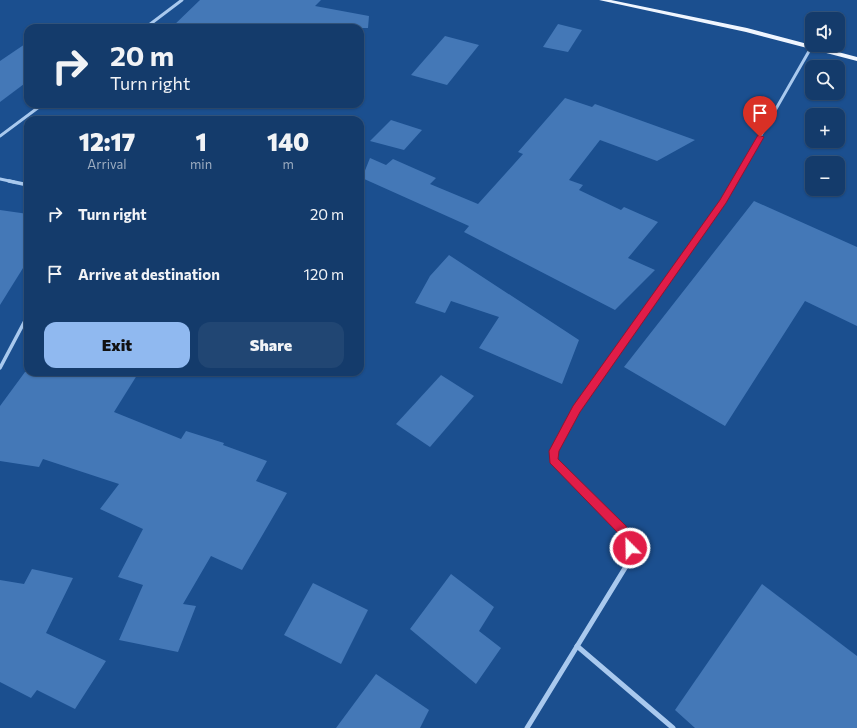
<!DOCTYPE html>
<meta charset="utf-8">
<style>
body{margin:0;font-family:Commissioner,sans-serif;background:#214673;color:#f1f3f6;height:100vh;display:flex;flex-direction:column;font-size:15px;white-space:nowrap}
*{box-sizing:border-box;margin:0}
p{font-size:13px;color:#9dadc1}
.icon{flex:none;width:22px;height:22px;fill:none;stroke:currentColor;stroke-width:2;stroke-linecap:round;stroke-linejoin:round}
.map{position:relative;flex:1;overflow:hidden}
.side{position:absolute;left:24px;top:116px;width:340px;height:260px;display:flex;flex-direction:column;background:#143b6b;border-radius:12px;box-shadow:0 1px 3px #0004,0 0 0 1px #33557e}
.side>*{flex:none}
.top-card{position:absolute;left:24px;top:24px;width:340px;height:84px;border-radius:12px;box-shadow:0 1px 3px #0004,0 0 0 1px #33557e;background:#143b6b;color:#f1f3f6;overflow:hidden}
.controls{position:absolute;left:805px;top:12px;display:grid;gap:8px}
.controls a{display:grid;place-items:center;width:40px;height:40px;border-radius:8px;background:#143b6b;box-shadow:0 1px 3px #0004,0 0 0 1px #33557e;font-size:20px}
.pin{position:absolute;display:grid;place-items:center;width:34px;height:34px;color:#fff;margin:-41px -17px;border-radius:50% 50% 50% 0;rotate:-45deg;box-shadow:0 0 4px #0007}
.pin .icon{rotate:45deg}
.me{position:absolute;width:44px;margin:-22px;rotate:337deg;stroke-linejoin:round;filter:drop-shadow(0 0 3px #0008)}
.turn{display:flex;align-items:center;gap:14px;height:84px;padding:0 20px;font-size:18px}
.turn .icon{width:52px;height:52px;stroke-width:2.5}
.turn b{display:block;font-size:28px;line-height:34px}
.eta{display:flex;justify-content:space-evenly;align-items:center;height:68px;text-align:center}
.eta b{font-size:24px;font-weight:800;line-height:28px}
.cta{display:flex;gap:8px;margin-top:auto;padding:8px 20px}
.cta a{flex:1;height:46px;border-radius:12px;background:#90b9f0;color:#111;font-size:16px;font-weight:800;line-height:46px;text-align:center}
.cta a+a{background:#214673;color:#f1f3f6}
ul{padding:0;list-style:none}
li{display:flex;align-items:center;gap:12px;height:60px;padding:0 20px}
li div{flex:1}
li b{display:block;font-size:15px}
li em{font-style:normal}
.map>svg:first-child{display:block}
.building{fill:#4478b7}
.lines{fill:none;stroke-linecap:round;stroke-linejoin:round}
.minor-far2{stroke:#a9c9ee;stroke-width:3}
.minor-far1{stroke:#a9c9ee;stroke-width:3.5}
.minor{stroke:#a9c9ee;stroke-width:5}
.primary{fill:#f0f6ff;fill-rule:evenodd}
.route{fill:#e11d48;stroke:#92132f}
</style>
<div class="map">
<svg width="857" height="728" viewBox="0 0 857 728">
<rect width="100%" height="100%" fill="#1b4f8f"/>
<!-- building -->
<g class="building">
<path d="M200,0H321L315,6L369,16L368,28H171Z"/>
<path d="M558,24L582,30L568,52L543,47Z"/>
<path d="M445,36L479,45L447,85L411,75Z"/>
<path d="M28,42V81L0,102V61Z"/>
<path d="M565,98L592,107L595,104L695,140L657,161L600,140L569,180L583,185L579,190L621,210L624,207L658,222L628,258L655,270L615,310L464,232L469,226L362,178L370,158L386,165L393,159L436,178L430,184L478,204L523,154L518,152Z"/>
<path d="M391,120L422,130L404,150L370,141Z"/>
<path d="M754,201L857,247V326L805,301L725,426L624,367Z"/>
<path d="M0,210L28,214V260L0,305Z"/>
<path d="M449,255L579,340L562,384L479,348L499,317L451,301L445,313L415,303L430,276Z"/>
<path d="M25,372H139L114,412L181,439L186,431L224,443L223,445L267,461L256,481L287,493L242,570L211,556L183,604L196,606L178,652L119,640L143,585L118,577L143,529L100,509L119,484L43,459L39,467L0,461V406Z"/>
<path d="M441,375L474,396L430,447L396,424Z"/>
<path d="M32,569L73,578L46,633L106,661L75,709L37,690L31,698L0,682V580L24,584Z"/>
<path d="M451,574L494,607L479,631L501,648L476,684L410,629Z"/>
<path d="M313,583L368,610L341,664L284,635Z"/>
<path d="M762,584L857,656V728H695L675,710Z"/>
<path d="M376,674L429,710L420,728H336Z"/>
</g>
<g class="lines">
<!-- minor-far2 -->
<g class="minor-far2">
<path d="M145,28L182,0"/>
<path d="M0,136L43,104"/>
<path d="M0,179L14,182"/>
<path d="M734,182L812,46"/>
</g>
<!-- minor-far1 -->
<g class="minor-far1">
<path d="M9,181L28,185"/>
<path d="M0,368L28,315"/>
<path d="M571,419L576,409L723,201L734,181"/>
</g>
<!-- minor -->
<g class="minor">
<path d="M577,646L673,728"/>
<path d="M527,728L625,568C630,554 630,543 622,530L553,460L554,451L571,418"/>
</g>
<!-- primary -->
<path class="primary" d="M599,0H611L747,28L857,57V61L746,32Z"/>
</g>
<!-- route -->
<path class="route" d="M758,135L764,137L726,203L580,412L559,451L558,459L626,526L636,548L634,552L630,553L626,552L618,533L550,463L549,451L573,406L720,200Z"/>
</svg>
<div class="controls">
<a><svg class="icon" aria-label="sound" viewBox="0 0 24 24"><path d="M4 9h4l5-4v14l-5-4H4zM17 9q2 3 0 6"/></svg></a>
<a><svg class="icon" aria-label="search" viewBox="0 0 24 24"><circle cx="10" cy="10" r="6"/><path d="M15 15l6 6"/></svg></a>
<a>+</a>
<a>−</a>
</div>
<div class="pin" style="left:760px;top:137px;background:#d93025"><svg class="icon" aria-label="arrive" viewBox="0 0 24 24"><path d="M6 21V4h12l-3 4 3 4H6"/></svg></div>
<svg class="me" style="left:630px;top:548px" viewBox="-20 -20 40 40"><circle r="17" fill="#e11d48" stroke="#fff" stroke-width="3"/><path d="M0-11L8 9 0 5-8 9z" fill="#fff"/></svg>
<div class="top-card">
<div class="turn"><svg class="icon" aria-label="right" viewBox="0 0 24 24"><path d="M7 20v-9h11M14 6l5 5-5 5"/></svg><div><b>20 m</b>Turn right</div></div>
</div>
<section class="side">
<div class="eta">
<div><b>12:17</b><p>Arrival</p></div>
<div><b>1</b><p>min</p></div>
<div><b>140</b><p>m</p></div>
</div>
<ul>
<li><svg class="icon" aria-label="right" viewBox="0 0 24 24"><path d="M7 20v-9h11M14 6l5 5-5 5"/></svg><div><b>Turn right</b></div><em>20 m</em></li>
<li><svg class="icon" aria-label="arrive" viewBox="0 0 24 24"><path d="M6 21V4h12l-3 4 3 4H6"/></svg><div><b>Arrive at destination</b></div><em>120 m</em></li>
</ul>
<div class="cta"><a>Exit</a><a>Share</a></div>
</section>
</div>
